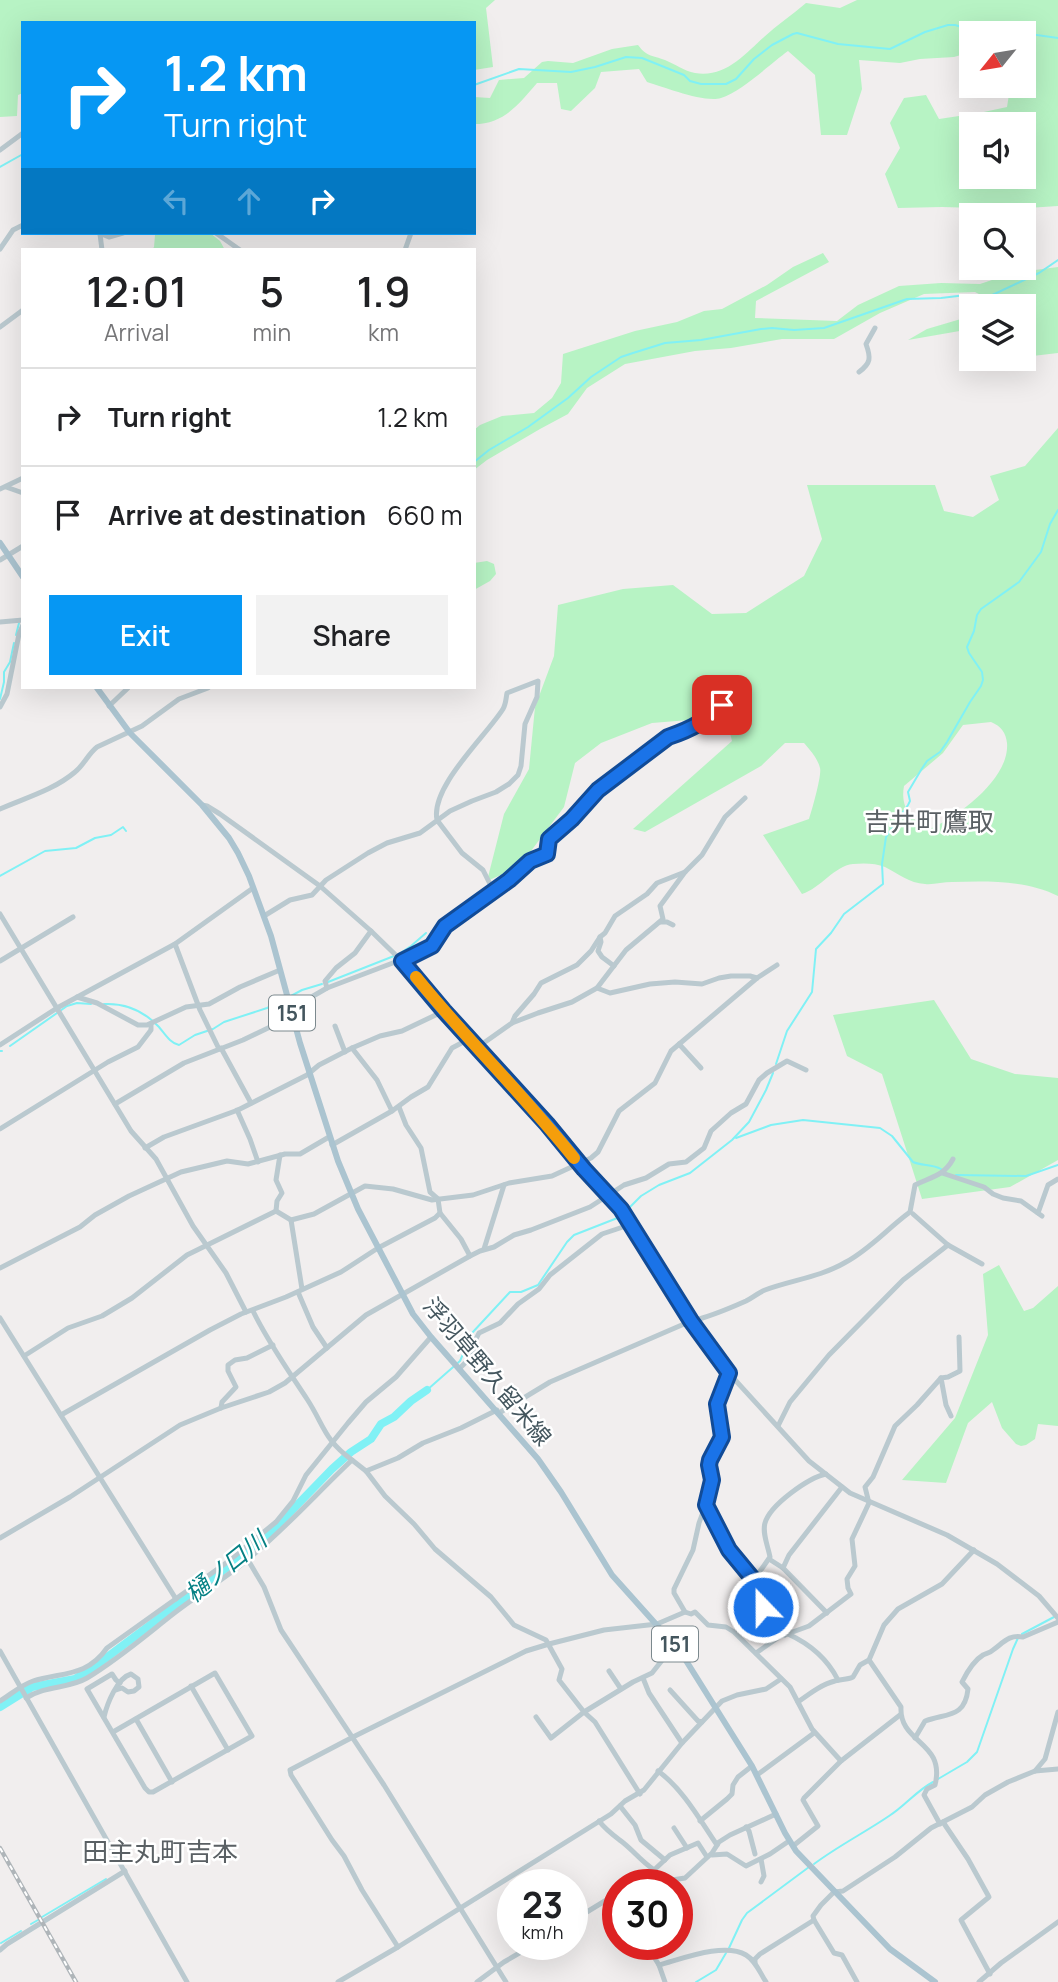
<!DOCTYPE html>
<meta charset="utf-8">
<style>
body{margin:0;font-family:Manrope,"Noto Sans JP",sans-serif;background:#f2f2f2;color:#202124;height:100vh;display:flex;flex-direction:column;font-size:26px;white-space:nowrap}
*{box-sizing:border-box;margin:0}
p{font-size:23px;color:#757577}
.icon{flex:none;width:38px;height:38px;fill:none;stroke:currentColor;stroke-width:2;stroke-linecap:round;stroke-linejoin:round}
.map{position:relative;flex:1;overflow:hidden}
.drawer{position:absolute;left:21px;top:248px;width:455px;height:441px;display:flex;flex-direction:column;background:#fff;border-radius:0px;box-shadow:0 7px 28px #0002}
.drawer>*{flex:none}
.banner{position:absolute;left:21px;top:21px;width:455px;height:214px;border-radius:0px;box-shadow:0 7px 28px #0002;background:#0697f3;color:#fff;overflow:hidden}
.needle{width:46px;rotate:240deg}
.tools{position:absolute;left:959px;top:21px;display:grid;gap:14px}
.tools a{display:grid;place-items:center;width:77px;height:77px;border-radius:0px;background:#fff;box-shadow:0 7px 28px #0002;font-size:35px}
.speed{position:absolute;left:497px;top:1869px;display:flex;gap:14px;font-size:35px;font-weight:700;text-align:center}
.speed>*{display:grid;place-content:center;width:91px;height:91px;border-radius:50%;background:#fff;box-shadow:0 7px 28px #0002;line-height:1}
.speed small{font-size:18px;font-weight:400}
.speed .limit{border:10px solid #d22;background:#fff;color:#111}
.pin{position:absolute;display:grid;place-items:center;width:60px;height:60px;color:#fff;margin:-30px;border-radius:14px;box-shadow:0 4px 10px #0006}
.me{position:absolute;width:77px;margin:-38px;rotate:338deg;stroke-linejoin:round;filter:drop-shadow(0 0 5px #0008)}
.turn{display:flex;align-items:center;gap:24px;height:147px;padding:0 28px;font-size:32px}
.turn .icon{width:91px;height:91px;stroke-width:2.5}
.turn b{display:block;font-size:49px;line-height:60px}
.lanes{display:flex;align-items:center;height:66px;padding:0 28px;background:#0003;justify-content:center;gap:35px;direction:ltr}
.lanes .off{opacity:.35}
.eta{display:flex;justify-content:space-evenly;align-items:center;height:119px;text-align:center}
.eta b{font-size:42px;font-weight:600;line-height:49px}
.cta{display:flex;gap:14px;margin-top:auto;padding:14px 28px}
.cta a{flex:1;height:80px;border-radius:0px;background:#0697f3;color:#fff;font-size:28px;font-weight:600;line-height:80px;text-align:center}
.cta a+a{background:#f2f2f2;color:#202124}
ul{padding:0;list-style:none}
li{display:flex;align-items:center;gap:21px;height:98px;padding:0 28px;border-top:2px solid #e0e0e0}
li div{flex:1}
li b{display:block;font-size:26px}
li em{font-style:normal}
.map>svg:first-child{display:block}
.green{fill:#b7f3c4;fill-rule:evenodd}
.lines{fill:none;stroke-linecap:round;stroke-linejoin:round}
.stream{stroke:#80f1f5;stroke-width:2}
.river{stroke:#80f1f5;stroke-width:8}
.minor{stroke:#bac9cf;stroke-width:5}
.major{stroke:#abc4d0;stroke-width:6}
.rail-casing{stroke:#afb5b9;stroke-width:4.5}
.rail{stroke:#fff;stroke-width:2;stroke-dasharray:5;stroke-linecap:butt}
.route-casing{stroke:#114b97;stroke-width:18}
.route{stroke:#1a73e8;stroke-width:12}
.slow{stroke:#f59e0b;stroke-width:12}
.labels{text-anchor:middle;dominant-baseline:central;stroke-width:5;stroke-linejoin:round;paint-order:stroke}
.shield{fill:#fff;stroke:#7c898e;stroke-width:2}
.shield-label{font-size:21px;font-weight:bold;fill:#44565e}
.street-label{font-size:23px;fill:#44565e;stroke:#fff}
.water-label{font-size:24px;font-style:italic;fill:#058084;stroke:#fff}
.quarter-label{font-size:26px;fill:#5a6064;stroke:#fff}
</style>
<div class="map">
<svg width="1058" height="1982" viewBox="0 0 1058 1982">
<rect width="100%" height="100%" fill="#f1eeee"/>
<!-- green -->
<g class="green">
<path d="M0,0H495L486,8L493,67L474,70V23H23V93L18,95L17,116L0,117Z"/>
<path d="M857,0H1058V206L1013,209L942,207L898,208L885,174L900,148L890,123L904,98L926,95L939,119L979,113L1007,107L1010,88L1011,86H1024V69L1034,55L1024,47V33H971V52L954,57L920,59L900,63L859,60L862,89L847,135H821L815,75L788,51C770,64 741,92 721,98C704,103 664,87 647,82L639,69L601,72L595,88L571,111L561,109L557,83H537C519,104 504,124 474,124V97L490,98L499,80L524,78L542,62L548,61L573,63L612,49L638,45C647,57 652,55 665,60C675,64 684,71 695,73C725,78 744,55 764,37C777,25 792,15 806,3L840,8ZM1024,124V177H971V124Z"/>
<path d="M148,233H210L220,241L225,250H152L154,247L155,235Z"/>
<path d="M823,253L829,262L756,301L755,318L837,321L858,305L899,286L941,283L980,284L1013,273L1058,267V353L1024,357V306H1002L975,292L924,294L880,313L834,339H782L731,348L695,351L625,364L587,388L568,414L540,429L487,460L474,470V430L480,425L502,416L534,413L552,398L561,383L563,354L635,331L677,322L704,311L722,309L767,285L793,267Z"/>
<path d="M971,316V329L908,340L927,329Z"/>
<path d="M1058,428V896C1026,880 987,881 952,882C943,882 933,885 925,884C909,883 899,874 885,867C876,863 863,863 853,864C834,866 821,888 802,894L763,835L809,819C812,810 822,775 820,768C818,759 810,750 804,743H785L761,766L645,832L633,829L732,741L726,717L652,723L601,743L575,763L564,807L519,867L487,881L504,814L529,769L535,707L554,656L558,605L623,589L673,585L712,614L746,613L804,576L822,539L807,485H935L944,511L973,517L999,500L990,476L1025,466ZM991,722C1001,726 1006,733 1007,743C1010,778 960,815 932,828C911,823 900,807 904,786L943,753L963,725Z"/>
<path d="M487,561L494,564L496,574L490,581L474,590V563Z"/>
<path d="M934,1000L971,1059L1015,1074L1058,1078V1160L1010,1187L922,1199L882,1074L847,1056L833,1015Z"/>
<path d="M999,1265L1024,1311L1033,1308L1058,1286V1426L1038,1424L1035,1439L1026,1445L1021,1446L1016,1444L1002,1428L992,1402L968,1423L946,1483L902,1480L955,1418L988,1335L983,1274Z"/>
</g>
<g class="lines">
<!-- stream -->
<g class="stream">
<path d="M474,85L519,69L571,72L595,67L626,57L642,58L684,75L690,81L701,84H726L736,79L754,59L772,45L793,34L797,33L838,44L890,49L925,32L948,25H955L978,32L1001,30L1058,38"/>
<path d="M0,167L23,154"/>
<path d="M474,462L489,450L528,427L568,398L591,377L621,357L633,353L665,343L701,340L761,329L772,328L794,330L824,328L907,299L941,298L966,295L976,297H988L1039,273L1058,260"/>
<path d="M16,635L19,623"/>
<path d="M0,699L4,682V672L10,662L14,643"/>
<path d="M0,876L45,851L76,848L95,838L111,835L123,827L126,831"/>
<path d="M399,954L411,946L426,933"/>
<path d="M328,982L394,956"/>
<path d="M289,997L302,990L322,984"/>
<path d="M104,1004C125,1003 144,1011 159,1027C165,1034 170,1043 179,1045L195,1035L213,1029L224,1022L267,1008L284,1000"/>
<path d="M10,1046L67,1006L77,1003L91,1004"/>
<path d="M0,1051H2"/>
<path d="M776,1064L787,1031L812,992L816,949L831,933L844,914L883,884L882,864L886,837L908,805L910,801L908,792L921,770L927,761L940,752L947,742L970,702L981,686L983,680L982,672L969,653L967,647L974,631L977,615L981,609L1019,582L1041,552L1050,524L1058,510"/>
<path d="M736,1138L771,1125L803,1120L880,1128L892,1136L913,1162C922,1166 932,1164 941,1169"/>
<path d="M956,1175L1026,1176L1058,1165"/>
<path d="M427,1390L460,1361L472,1333L510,1292H521L538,1285L567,1242L574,1235L620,1217L641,1196L659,1185L690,1173L732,1140L749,1122L766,1090L773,1073"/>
<path d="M1022,1634L1054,1617"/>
<path d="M938,1779L967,1762L977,1752L1013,1649L1018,1638"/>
<path d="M814,1864C838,1846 864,1833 889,1816C905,1806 916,1791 933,1782"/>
<path d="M42,1917L106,1879"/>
<path d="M31,1924L38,1920"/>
<path d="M1,1943L21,1931"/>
<path d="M729,1948L742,1920L747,1913L809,1867"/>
<path d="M696,1982L716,1970L726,1953"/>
</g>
<!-- river -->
<path class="river" d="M0,1707L32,1687L75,1679L94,1667L253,1548L271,1532L332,1469L351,1452L371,1439L381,1424L394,1417L411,1401L427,1390"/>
<!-- minor -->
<g class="minor">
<path d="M0,150L23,133"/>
<path d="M99,233L109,237L123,233"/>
<path d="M216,233L240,250"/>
<path d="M100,234L102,250"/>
<path d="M0,249L13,230L23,225"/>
<path d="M405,250L411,233"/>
<path d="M0,327L23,310"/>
<path d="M859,372C871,363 871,358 866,344L875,328"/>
<path d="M6,487L23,493"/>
<path d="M0,489L23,478"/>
<path d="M0,560L23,546"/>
<path d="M0,622L23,620"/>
<path d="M109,706L128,688"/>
<path d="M0,707L7,694L19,634L23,625"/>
<path d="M202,805L207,806L220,814L320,886L371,931L408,967L444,1011L621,1209L691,1321L726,1370L809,1461L850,1493L947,1535L997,1564L1039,1596L1058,1618"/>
<path d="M0,809C25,798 54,790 75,772C84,765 88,754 97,747L142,726L179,699L208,688"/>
<path d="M0,914L131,1131L156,1159L193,1226L226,1273L246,1312"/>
<path d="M264,916L290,900L312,895L326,880L368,853L387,843L420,833L450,811L472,801L496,792L509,784L518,775L521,766L525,724L537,697L538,681L507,693C506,698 506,704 503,709C486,736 430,787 437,820L462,853L483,870L493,890"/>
<path d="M660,922H667L673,925"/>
<path d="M600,937L601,942L598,951L602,957L614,966"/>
<path d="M175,944L200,1010L219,1049"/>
<path d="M0,961L73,917"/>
<path d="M327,988L325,981L336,968L355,953L371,931"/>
<path d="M597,988L610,993L650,984L675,982L702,984L719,978L731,976H750L757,978"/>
<path d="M77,997L97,1003L138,1025H147L186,1007L209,1004L240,987L280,970"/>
<path d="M292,1013L308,999L327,988L398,961H403L432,946L445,927L509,880L530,861L547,854L549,839L572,819L598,790L668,737C686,731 709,720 721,705"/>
<path d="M512,1023L515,1016L534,994L541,983L577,965L591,951L600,937L605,933L615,916L647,894L657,883L685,872"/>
<path d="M335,1026L345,1052"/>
<path d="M679,1044L701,1068"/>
<path d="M0,1045L57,1008L175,944L253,888"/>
<path d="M478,1047L512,1023L538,1013L572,1002L597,988L626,950L663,919L660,906L685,872L702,855L725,817L745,798"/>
<path d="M221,1048L251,1103"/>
<path d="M352,1048L377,1080L392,1111"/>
<path d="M115,1104L184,1063L243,1040L293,1016"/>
<path d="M237,1110L250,1139L258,1162"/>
<path d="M0,1129L108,1062L138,1047L151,1030V1024"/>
<path d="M332,1145L392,1111L411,1097L428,1087L452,1048L469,1039"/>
<path d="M145,1148L164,1137L238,1110L307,1075L319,1065L352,1048L380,1036L402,1031L444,1011"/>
<path d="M942,1173L984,1187L993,1194L1003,1198L1021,1201L1042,1216"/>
<path d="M276,1211L277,1201L282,1193L276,1180L280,1155"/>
<path d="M440,1213L461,1239L470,1256"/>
<path d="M1038,1213L1048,1185L1058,1179"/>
<path d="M913,1214L948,1245L982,1264"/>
<path d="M291,1220L302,1289"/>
<path d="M484,1249L504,1185"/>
<path d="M0,1268L80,1227L95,1215L129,1196L181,1172L227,1161L248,1164L285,1154H300L329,1137"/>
<path d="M298,1292L313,1327L327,1348"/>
<path d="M253,1311C268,1342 288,1370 307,1399C324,1425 324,1440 352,1460"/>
<path d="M0,1318L176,1599"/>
<path d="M24,1356L68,1328L102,1316L132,1298L187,1255L274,1212L276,1211L291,1220L314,1214L365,1186L393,1189L432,1200L473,1195L509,1183L552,1176L591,1158L598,1152L619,1111L655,1083L671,1051L757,978L777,965"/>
<path d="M460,1368L472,1356L476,1339L479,1333L500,1323L518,1304L539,1289L550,1275L602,1234L632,1224"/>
<path d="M221,1408L222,1402L236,1387L228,1371V1365L235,1360L247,1358L273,1345"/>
<path d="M499,1413L550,1382L691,1321C710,1317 728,1309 746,1301C752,1298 758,1293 765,1290C792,1280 821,1277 846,1262C870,1249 888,1228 910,1212L915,1185C931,1177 944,1176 953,1159"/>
<path d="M61,1415L210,1330L241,1314L286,1297L341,1272L378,1248L435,1218L440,1213L438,1199L430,1192L421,1148L406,1125L399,1107"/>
<path d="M951,1416L946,1405L941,1378L948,1377L960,1371L959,1337"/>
<path d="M778,1426L790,1402L829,1355L903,1280L948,1245"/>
<path d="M366,1471L398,1458L423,1443L461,1428L497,1410"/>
<path d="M706,1505L729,1550L757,1584"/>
<path d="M0,1538L70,1497L180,1425L221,1408L269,1392L285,1383L366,1315L470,1256L480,1251L494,1247L514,1235L531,1230L590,1207L624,1185L646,1178L669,1164L686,1162L704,1148L711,1131L731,1113L746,1104L759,1080L767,1073L787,1061L806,1070"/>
<path d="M241,1552L248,1560L264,1587L281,1630L384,1785L506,1982"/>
<path d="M769,1559L783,1568L827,1613"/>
<path d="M783,1568L789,1555L842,1487"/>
<path d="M685,1612L674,1593V1589L693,1550L699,1523L709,1496L712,1480L709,1465L710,1460L722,1437L717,1404L729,1373"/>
<path d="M788,1634C810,1644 827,1658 838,1680"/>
<path d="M785,1635L764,1611L759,1588L758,1574L770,1557C768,1546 762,1533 765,1523C770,1505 808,1478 826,1474"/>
<path d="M0,1651L187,1982"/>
<path d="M756,1653L779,1637L809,1626L851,1594L848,1588L847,1579L855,1566L852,1539L869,1503L865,1487L873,1477L895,1426L917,1405L941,1378"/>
<path d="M869,1660L901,1707C899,1744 946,1741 935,1785L927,1789L924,1795L940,1824"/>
<path d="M609,1671L621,1689"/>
<path d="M643,1678L649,1693L682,1743"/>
<path d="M191,1686L228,1750"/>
<path d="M670,1690L698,1721L702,1722"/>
<path d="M26,1698C47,1685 68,1689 87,1678C117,1660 145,1636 173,1614C197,1595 223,1580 247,1560C284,1530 317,1493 352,1460L366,1471L385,1496L414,1524L435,1549L491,1597L514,1625L546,1640L562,1669L559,1680L584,1712L595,1722L640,1794"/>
<path d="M0,1701C10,1695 21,1685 33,1681C62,1672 87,1677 107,1648L226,1563L276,1522L293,1501L306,1475L348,1423L366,1402L396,1377L431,1337"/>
<path d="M798,1702C809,1694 822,1684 835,1681C841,1679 847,1680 853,1677L860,1665L869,1660L884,1625L898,1609L942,1584L974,1550"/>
<path d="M104,1717C107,1704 117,1678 131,1674L138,1679L139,1687L134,1691L128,1692L122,1688L116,1690"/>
<path d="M536,1717L551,1738L584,1712L633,1682L652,1673L675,1644"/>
<path d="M136,1719L172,1782"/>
<path d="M113,1732L215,1673L252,1736L153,1792H149L145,1788L87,1689L112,1674L116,1680L120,1683"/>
<path d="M915,1738L925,1721C947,1713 965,1718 968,1689L962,1682C967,1672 973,1661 983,1655C987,1653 990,1653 993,1650C1003,1643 1009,1634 1023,1637L1058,1622"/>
<path d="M658,1771C683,1789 700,1820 717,1845"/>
<path d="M1035,1771L1045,1759L1058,1712"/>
<path d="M757,1775L814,1733"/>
<path d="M620,1806L635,1825L641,1840L665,1860"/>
<path d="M599,1821C606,1830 613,1835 621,1841C633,1850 641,1861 653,1869V1871L670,1855L698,1843L707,1857"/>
<path d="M700,1821L727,1799L732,1794L733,1785L738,1777L752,1766"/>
<path d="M943,1822L968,1859L989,1897L961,1920L990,1974"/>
<path d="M746,1827L749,1831L755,1854"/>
<path d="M674,1828L687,1848"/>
<path d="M793,1846L818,1826L803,1800L804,1798L841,1761L900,1715"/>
<path d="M712,1855L727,1854L746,1866L770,1854L789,1841"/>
<path d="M761,1882L764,1876L761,1859"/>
<path d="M630,1885L650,1871L672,1880L685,1878L712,1853L719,1842L730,1835L776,1814"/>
<path d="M572,1921L618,1893"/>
<path d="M646,1944L659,1965L665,1982"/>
<path d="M398,1947L362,1890L344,1856L332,1840L291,1775L290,1770L353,1737L526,1651L549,1644L604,1630L657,1624L685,1612L691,1614L695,1612L708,1625L726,1627L734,1632L790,1687L812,1729L841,1761"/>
<path d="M0,1950L7,1944L125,1871"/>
<path d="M755,1963V1959L760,1954L814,1920"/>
<path d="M659,1965C682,1959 724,1942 746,1955C756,1961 760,1973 766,1982"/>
<path d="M338,1982L398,1947L611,1814L625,1801L644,1790L682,1743L722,1701L737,1695L766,1689L781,1679"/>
<path d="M477,1982L504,1962L535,1944"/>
<path d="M857,1982L842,1955L834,1953L814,1920L813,1916L821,1905L834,1892L843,1891L895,1857L931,1828L972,1807L985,1795L1008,1782L1035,1771L1058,1769"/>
<path d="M979,1982L1001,1963L1058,1922"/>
</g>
<!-- major -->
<g class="major">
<path d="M0,543L23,577"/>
<path d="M97,688L130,733L202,805L229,838L238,853L249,876L271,936L300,1043L338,1161L358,1209L413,1314L431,1337L538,1459L561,1492L612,1575L680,1651L752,1766L785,1833L796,1851L890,1949L935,1982"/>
</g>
<!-- rail casing -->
<g class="rail-casing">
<path id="rail" d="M0,1848L76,1982"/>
</g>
<!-- rail -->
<use href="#rail" class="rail"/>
</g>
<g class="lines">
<!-- route casing -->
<g class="route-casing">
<path id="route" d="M722,705C709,720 686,731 668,737L598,790L572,819L549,839L547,854L530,861L509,880L445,926L432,946L402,961L444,1011L547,1124L584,1169L621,1209L691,1321L729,1373L717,1404L722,1437L710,1460L709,1465L712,1480L706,1505L729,1550L757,1584L763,1607"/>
</g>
<!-- route -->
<use href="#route" class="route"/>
<!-- slow -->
<path class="slow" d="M416,977C466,1039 524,1095 574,1158"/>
</g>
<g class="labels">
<!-- shield labels -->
<g class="shield">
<rect x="269" y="995.5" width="46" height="35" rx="5"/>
<rect x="652" y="1626.5" width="46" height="35" rx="5"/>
</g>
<g class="shield-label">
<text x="292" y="1013">151</text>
<text x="675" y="1644">151</text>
</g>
<!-- street labels -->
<g class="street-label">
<text transform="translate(488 1371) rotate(50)">浮羽草野久留米線</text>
</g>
<!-- water labels -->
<g class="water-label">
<text transform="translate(225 1566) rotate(-39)">樋ノ口川</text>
</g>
<!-- quarter labels -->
<g class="quarter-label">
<text x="929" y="821">吉井町鷹取</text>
<text x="160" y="1851">田主丸町吉本</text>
</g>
</g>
</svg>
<div class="tools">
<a><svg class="needle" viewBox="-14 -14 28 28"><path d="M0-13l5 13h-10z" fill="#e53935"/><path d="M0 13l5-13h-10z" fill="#757577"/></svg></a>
<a><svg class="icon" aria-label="sound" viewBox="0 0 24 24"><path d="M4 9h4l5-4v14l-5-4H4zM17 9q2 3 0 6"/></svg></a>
<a><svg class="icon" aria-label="search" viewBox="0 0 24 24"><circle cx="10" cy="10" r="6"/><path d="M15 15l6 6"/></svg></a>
<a><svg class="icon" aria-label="layers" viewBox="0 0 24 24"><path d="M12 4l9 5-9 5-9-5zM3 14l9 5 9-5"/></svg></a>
</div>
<div class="speed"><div>23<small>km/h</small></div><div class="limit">30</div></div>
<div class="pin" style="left:722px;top:705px;background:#d93025"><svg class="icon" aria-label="arrive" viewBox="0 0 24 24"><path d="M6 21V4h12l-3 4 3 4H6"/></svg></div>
<svg class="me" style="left:763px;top:1607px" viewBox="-20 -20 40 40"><circle r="17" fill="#1a73e8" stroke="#fff" stroke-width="3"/><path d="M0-11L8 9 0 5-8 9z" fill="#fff"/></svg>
<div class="banner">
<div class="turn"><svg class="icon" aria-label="right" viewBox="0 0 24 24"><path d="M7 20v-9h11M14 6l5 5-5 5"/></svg><div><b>1.2 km</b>Turn right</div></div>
<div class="lanes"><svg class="icon off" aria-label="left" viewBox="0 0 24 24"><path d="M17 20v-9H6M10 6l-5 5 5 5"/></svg><svg class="icon off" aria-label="ahead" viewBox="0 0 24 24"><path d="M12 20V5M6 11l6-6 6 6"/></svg><svg class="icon" aria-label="right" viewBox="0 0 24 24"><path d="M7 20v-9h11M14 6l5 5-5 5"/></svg></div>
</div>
<section class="drawer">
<div class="eta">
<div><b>12:01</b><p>Arrival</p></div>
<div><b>5</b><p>min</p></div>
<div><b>1.9</b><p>km</p></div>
</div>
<ul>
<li><svg class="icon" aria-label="right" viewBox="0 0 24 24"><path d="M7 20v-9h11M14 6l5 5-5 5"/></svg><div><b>Turn right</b></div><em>1.2 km</em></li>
<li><svg class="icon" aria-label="arrive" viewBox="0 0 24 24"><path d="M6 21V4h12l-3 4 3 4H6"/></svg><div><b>Arrive at destination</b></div><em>660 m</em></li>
</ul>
<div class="cta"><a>Exit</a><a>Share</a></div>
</section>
</div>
